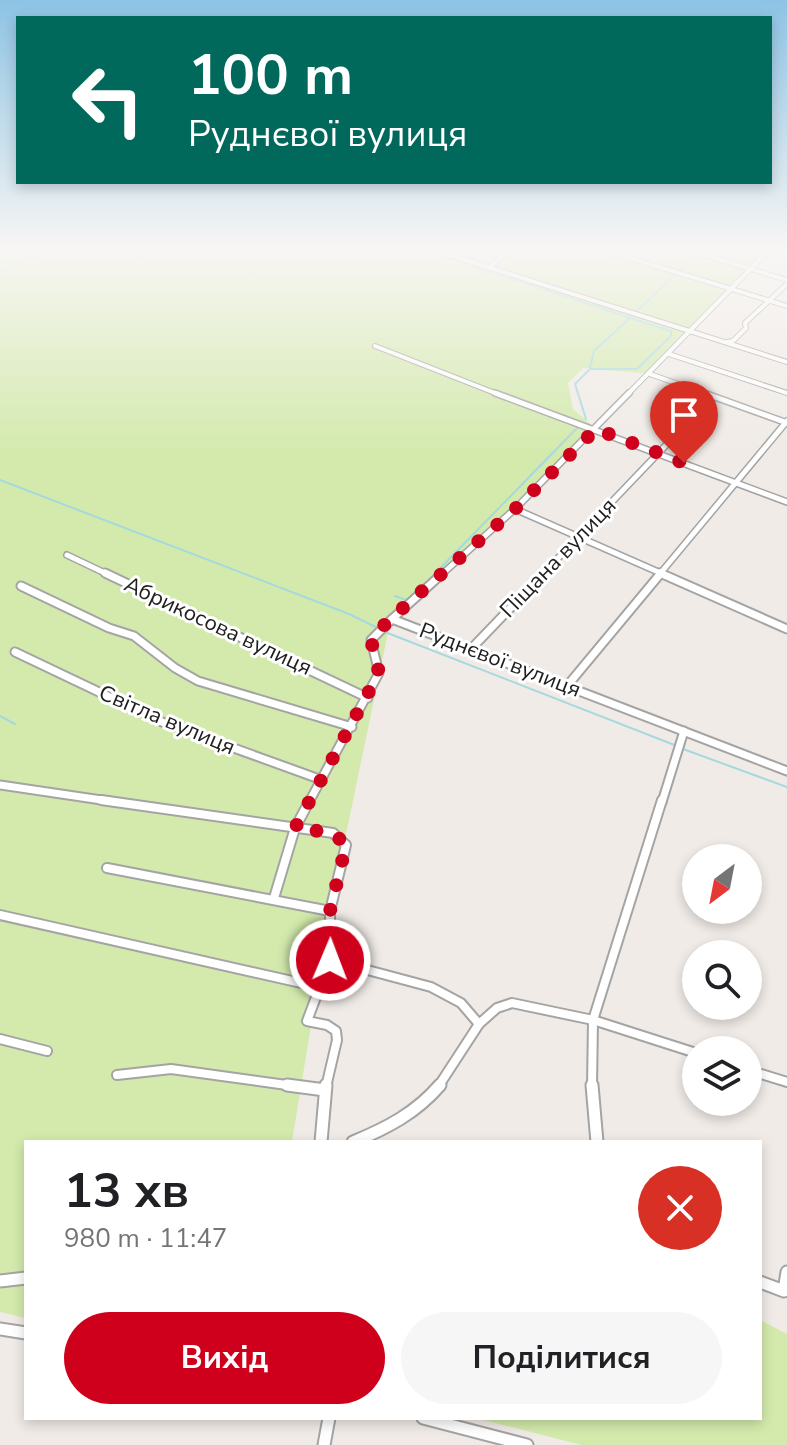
<!DOCTYPE html>
<html lang="uk">
<meta charset="utf-8">
<style>
body{margin:0;font-family:"Nunito Sans",sans-serif;background:#f6f6f6;color:#202124;height:100vh;display:flex;flex-direction:column;font-size:30px;white-space:nowrap}
*{box-sizing:border-box;margin:0}
p{font-size:26px;color:#757577}
.icon{flex:none;width:44px;height:44px;fill:none;stroke:currentColor;stroke-width:2;stroke-linecap:round;stroke-linejoin:round}
.map{position:relative;flex:1;overflow:hidden}
.side{position:absolute;left:24px;top:1140px;width:738px;height:280px;display:flex;flex-direction:column;background:#fff;border-radius:0px;box-shadow:0 4px 12px #0003}
.side>*{flex:none}
.guide{position:absolute;left:16px;top:16px;width:756px;height:168px;border-radius:0px;box-shadow:0 4px 12px #0003;background:#00695c;color:#fff;overflow:hidden}
.needle{width:52px;rotate:212deg}
.buttons{position:absolute;left:682px;top:844px;display:grid;gap:16px}
.buttons a{display:grid;place-items:center;width:80px;height:80px;border-radius:50%;background:#fff;box-shadow:0 4px 12px #0003;font-size:40px}
.pin{position:absolute;display:grid;place-items:center;width:68px;height:68px;color:#fff;margin:-82px -34px;border-radius:50% 50% 50% 0;rotate:-45deg;box-shadow:0 0 8px #0007}
.pin .icon{rotate:45deg}
.me{position:absolute;width:88px;margin:-44px;rotate:1deg;stroke-linejoin:round;filter:drop-shadow(0 0 6px #0008)}
.turn{display:flex;align-items:center;gap:28px;height:168px;padding:0 40px;font-size:36px}
.turn .icon{width:104px;height:104px;stroke-width:2.5}
.turn b{display:block;font-size:56px;line-height:68px}
.round{display:grid;place-items:center;flex:none;width:84px;height:84px;border-radius:42px;background:#f6f6f6}
.overview{display:flex;align-items:center;justify-content:space-between;height:136px;padding:0 40px}
h1{font-size:48px;font-weight:700;line-height:60px}
.button{display:flex;gap:16px;margin-top:auto;padding:16px 40px}
.button a{flex:1;height:92px;border-radius:48px;background:#cf001c;color:#fff;font-size:32px;font-weight:700;line-height:92px;text-align:center}
.button a+a{background:#f6f6f6;color:#202124}
.map>svg:first-child{display:block}
.grass{fill:#d3eaac}
.lines{fill:none;stroke-linecap:round;stroke-linejoin:round}
.stream{stroke:#a6d9de;stroke-width:2}
.minor-far4-casing{stroke:#a4a4a4;stroke-width:6}
.minor-far3-casing{stroke:#a4a4a4;stroke-width:8}
.minor-far2-casing{stroke:#a4a4a4;stroke-width:11}
.minor-far1-casing{stroke:#a4a4a4;stroke-width:12}
.minor-casing{stroke:#a4a4a4;stroke-width:15}
.minor-far4{stroke:#fff;stroke-width:4}
.minor-far3{stroke:#fff;stroke-width:5}
.minor-far2{stroke:#fff;stroke-width:7}
.minor-far1{stroke:#fff;stroke-width:8}
.minor{stroke:#fff;stroke-width:11}
.route{stroke:#cf001c;stroke-width:14;stroke-dasharray:0 25.2}
.labels{text-anchor:middle;dominant-baseline:central;stroke-width:6;stroke-linejoin:round;paint-order:stroke}
.street-label{font-size:22px;fill:#202020;stroke:#fff}
</style>
<div class="map">
<svg width="787" height="1445" viewBox="0 0 787 1445">
<rect width="100%" height="100%" fill="#f0ebe6"/>
<!-- grass -->
<g class="grass">
<path d="M0,251H436L489,268L513,251H768L650,374L583,368L568,383L573,409L596,429L515,509L391,618L330,911L292,1141L296,1142H26V1318L0,1312Z"/>
<path d="M760,1320L787,1334V1445H582L475,1418H760Z"/>
</g>
<g class="lines">
<!-- stream -->
<g class="stream">
<path d="M127,251L139,256"/>
<path d="M425,251L671,331V336L637,369H590L575,384L586,419"/>
<path d="M450,251L486,263"/>
<path d="M708,251L750,255L754,251"/>
<path d="M0,271L46,251"/>
<path d="M677,273L695,255"/>
<path d="M637,311L675,274"/>
<path d="M590,368L594,351L629,319"/>
<path d="M0,480L349,614L380,629"/>
<path d="M416,593L579,426"/>
<path d="M395,596L409,601"/>
<path d="M385,632L677,746"/>
<path d="M0,716L15,724"/>
<path d="M683,749L787,787"/>
</g>
<!-- minor-far4 casing -->
<g class="minor-far4-casing">
<g id="minor-far4">
<path d="M437,251L787,362"/>
<path d="M607,251L787,306"/>
<path d="M692,251L787,280"/>
<path d="M489,268L507,251"/>
<path d="M727,342L733,341L746,328L745,323L787,284"/>
<path d="M375,346L500,395"/>
<path d="M669,354L787,393"/>
<path d="M650,374L709,395"/>
<path d="M627,395L768,251"/>
</g>
</g>
<!-- minor-far3 casing -->
<g class="minor-far3-casing">
<g id="minor-far3">
<path d="M495,393L787,502"/>
<path d="M704,393L787,423"/>
<path d="M515,509L665,575"/>
<path d="M67,555L109,575"/>
<path d="M441,575L515,509L629,393"/>
<path d="M542,575L712,397"/>
<path d="M659,575L787,421"/>
</g>
</g>
<!-- minor-far2 casing -->
<g class="minor-far2-casing">
<g id="minor-far2">
<path d="M105,573L368,698"/>
<path d="M660,573L787,629"/>
<path d="M21,586L109,628L134,636L175,668L198,681L352,727"/>
<path d="M392,619L443,573"/>
<path d="M471,649L544,573"/>
<path d="M15,652L162,722L322,780"/>
<path d="M567,686L661,573"/>
<path d="M0,785L115,802"/>
<path d="M309,802L379,673L371,640L392,619L787,771"/>
<path d="M662,802L684,731"/>
</g>
</g>
<!-- minor-far1 casing -->
<g class="minor-far1-casing">
<g id="minor-far1">
<path d="M101,800L333,833L346,845L330,911V960L307,1021L327,1025L336,1031L337,1040L326,1087"/>
<path d="M107,868L330,911"/>
<path d="M274,898L295,828L310,800"/>
<path d="M0,915L319,987"/>
<path d="M330,960L431,987L461,1003L479,1024L438,1087"/>
<path d="M479,1024L497,1008L512,1003L593,1020L696,1053"/>
<path d="M0,1039L47,1051"/>
<path d="M748,1070L787,1082"/>
<path d="M117,1075L171,1069L301,1087"/>
<path d="M592,1087L593,1020L662,800"/>
</g>
</g>
<!-- minor casing -->
<g class="minor-casing">
<g id="minor">
<path d="M287,1085L325,1090"/>
<path d="M592,1085L597,1142"/>
<path d="M321,1142L326,1085"/>
<path d="M353,1142C387,1128 416,1113 440,1085"/>
<path d="M0,1281L26,1278"/>
<path d="M760,1282L784,1291L787,1272"/>
<path d="M0,1329L26,1333"/>
<path d="M423,1418L527,1445"/>
<path d="M324,1445L329,1418"/>
</g>
</g>
<!-- minor-far4 -->
<use href="#minor-far4" class="minor-far4"/>
<!-- minor-far3 -->
<use href="#minor-far3" class="minor-far3"/>
<!-- minor-far2 -->
<use href="#minor-far2" class="minor-far2"/>
<!-- minor-far1 -->
<use href="#minor-far1" class="minor-far1"/>
<!-- minor -->
<use href="#minor" class="minor"/>
</g>
<!-- sky -->
<linearGradient id="sky" x2="0" y2="1"><stop stop-color="#8dc3e4"/><stop offset="0.55" stop-color="#f8f6f4"/><stop offset="1" stop-color="#f8f6f4" stop-opacity="0"/></linearGradient>
<rect width="787" height="454" fill="url(#sky)"/>
<g class="lines">
<!-- route -->
<path class="route" d="M330,960V911L346,845L333,833L295,828L379,673L371,640L387,622L515,509L596,429L684,463"/>
</g>
<g class="labels">
<!-- street labels -->
<g class="street-label">
<text transform="translate(558 558) rotate(-46)">Піщана вулиця</text>
<text transform="translate(218 626) rotate(25)">Абрикосова вулиця</text>
<text transform="translate(500 660) rotate(21)">Руднєвої вулиця</text>
<text transform="translate(167 720) rotate(23)">Світла вулиця</text>
</g>
</g>
</svg>
<div class="buttons">
<a><svg class="needle" viewBox="-14 -14 28 28"><path d="M0-13l5 13h-10z" fill="#e53935"/><path d="M0 13l5-13h-10z" fill="#757577"/></svg></a>
<a><svg class="icon" aria-label="search" viewBox="0 0 24 24"><circle cx="10" cy="10" r="6"/><path d="M15 15l6 6"/></svg></a>
<a><svg class="icon" aria-label="layers" viewBox="0 0 24 24"><path d="M12 4l9 5-9 5-9-5zM3 14l9 5 9-5"/></svg></a>
</div>
<div class="pin" style="left:684px;top:463px;background:#d93025"><svg class="icon" aria-label="arrive" viewBox="0 0 24 24"><path d="M6 21V4h12l-3 4 3 4H6"/></svg></div>
<svg class="me" style="left:330px;top:960px" viewBox="-20 -20 40 40"><circle r="17" fill="#cf001c" stroke="#fff" stroke-width="3"/><path d="M0-11L8 9 0 5-8 9z" fill="#fff"/></svg>
<div class="guide">
<div class="turn"><svg class="icon" aria-label="left" viewBox="0 0 24 24"><path d="M17 20v-9H6M10 6l-5 5 5 5"/></svg><div><b>100 m</b>Руднєвої вулиця</div></div>
</div>
<section class="side">
<div class="overview"><div><h1>13 хв</h1><p>980 m · 11:47</p></div><a class="round" style="background:#d93025;color:#fff"><svg class="icon" aria-label="close" viewBox="0 0 24 24"><path d="M6 6l12 12M18 6L6 18"/></svg></a></div>
<div class="button"><a>Вихід</a><a>Поділитися</a></div>
</section>
</div>
